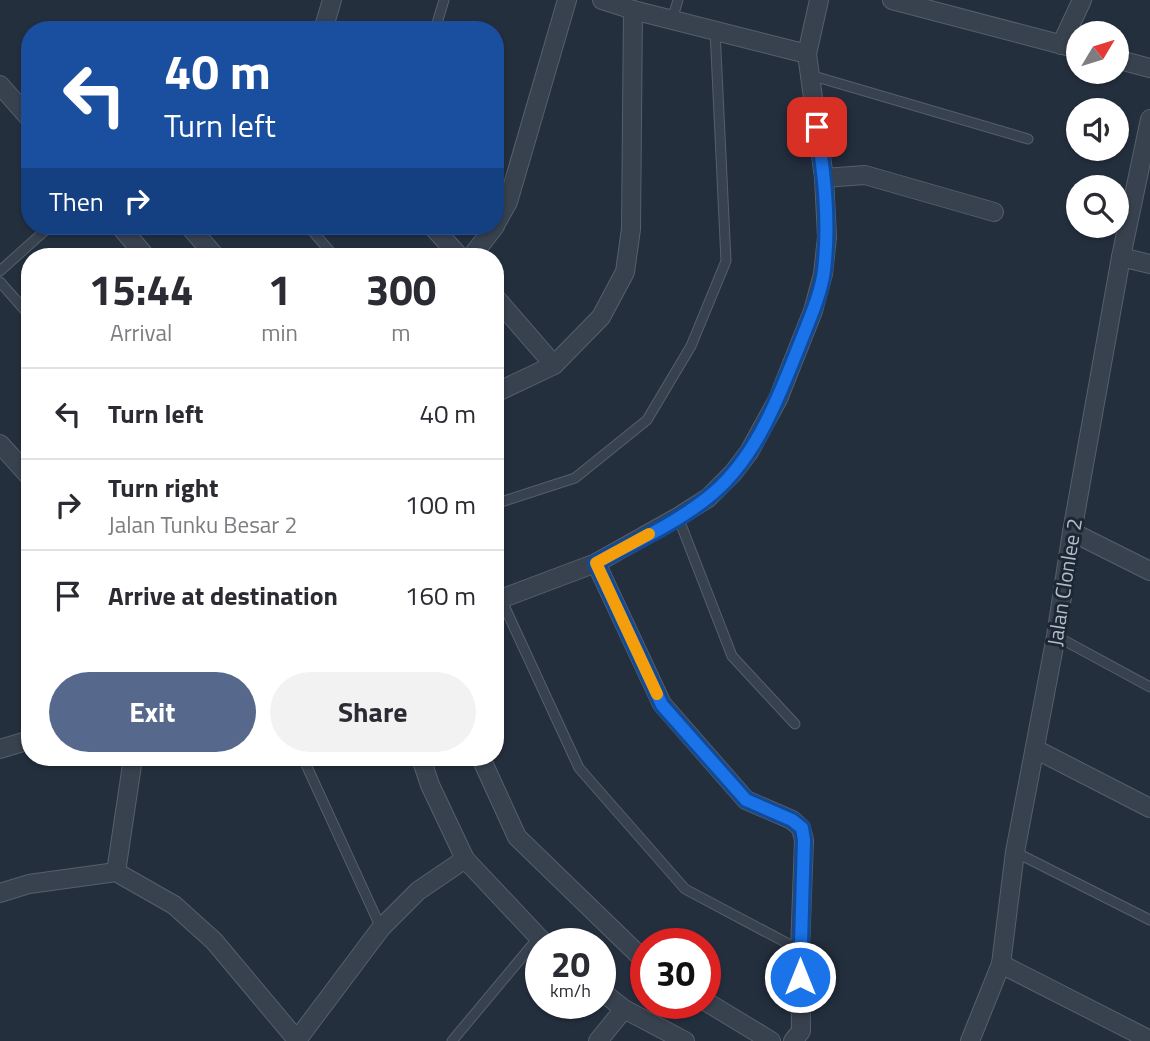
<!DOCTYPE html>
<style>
body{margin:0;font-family:"Titillium Web",sans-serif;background:#f2f2f3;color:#2b2b33;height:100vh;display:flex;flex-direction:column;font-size:26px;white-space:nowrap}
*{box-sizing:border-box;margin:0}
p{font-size:23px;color:#7c7c81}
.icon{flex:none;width:38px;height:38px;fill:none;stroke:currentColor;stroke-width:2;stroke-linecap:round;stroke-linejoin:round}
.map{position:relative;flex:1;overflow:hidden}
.sheet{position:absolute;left:21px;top:248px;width:483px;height:518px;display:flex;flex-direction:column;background:#fff;border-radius:28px;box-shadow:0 2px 5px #0004}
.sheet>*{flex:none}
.top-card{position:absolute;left:21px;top:21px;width:483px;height:214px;border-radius:28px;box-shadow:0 2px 5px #0004;background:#1a4fa0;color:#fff;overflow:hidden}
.needle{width:46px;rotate:52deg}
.fabs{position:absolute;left:1066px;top:21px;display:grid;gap:14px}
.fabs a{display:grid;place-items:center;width:63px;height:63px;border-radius:50%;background:#fff;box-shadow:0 2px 5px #0004;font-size:35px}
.speed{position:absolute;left:525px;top:928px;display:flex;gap:14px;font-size:35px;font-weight:700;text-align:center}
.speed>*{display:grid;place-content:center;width:91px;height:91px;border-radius:50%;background:#fff;box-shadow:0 2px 5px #0004;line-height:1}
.speed small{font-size:18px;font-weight:400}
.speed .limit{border:10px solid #d22;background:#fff;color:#111}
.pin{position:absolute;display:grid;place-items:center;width:60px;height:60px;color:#fff;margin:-30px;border-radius:14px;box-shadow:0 4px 10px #0006}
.me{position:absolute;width:77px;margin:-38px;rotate:0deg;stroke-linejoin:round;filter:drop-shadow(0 0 5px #0008)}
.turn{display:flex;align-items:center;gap:24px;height:147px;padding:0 28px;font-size:32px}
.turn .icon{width:91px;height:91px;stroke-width:2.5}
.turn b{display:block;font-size:49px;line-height:60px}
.then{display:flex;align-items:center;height:66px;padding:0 28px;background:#0003;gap:14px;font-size:26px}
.eta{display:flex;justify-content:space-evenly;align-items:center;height:119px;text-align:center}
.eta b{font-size:42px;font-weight:700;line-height:49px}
.button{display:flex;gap:14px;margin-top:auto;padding:14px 28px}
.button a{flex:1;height:80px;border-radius:42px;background:#56698c;color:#fff;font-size:28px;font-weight:700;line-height:80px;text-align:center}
.button a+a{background:#f2f2f3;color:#2b2b33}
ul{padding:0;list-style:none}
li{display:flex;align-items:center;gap:21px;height:91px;padding:0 28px;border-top:2px solid #e1e1e2}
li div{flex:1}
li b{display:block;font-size:26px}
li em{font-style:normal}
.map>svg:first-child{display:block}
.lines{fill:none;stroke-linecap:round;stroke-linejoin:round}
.service-casing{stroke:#565f6c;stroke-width:11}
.minor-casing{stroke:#565f6c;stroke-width:20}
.service{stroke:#38414e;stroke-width:9}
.minor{stroke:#38414e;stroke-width:18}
.route-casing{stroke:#114b97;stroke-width:18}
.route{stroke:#1a73e8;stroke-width:12}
.slow{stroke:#f59e0b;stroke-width:12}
.labels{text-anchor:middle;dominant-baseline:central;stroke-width:6;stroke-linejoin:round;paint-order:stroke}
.street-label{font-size:21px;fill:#b4bcc9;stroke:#1d2633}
</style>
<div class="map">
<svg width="1150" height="1041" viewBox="0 0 1150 1041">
<rect width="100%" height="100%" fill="#242f3e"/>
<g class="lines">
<!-- service casing -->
<g class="service-casing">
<g id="service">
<path d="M672,20L678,0"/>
<path d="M435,30L444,0"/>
<path d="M810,75L1028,139"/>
<path d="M308,226L335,257"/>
<path d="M0,271L50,226"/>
<path d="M0,282L30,316"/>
<path d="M495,504L575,478L647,420L691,346L726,261L715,30"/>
<path d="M678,517L732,656L795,724"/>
<path d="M501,599L579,768L685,889L800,950"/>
<path d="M1056,636L1150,687"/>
<path d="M303,758L381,928"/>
<path d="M1015,852L1150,920"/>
<path d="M452,1041L538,938"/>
</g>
</g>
<!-- minor casing -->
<g class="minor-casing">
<g id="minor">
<path d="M892,0L1078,49"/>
<path d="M633,10L807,54"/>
<path d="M323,30L332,0"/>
<path d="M1061,45L1082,0"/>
<path d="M1116,59L1150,68"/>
<path d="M0,85L30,119"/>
<path d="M824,178L865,175L994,212"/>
<path d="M495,225L508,202L567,0"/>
<path d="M120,226L146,257"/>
<path d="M189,226L216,257"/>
<path d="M432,226L460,257"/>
<path d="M471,257L495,226"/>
<path d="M1121,257L1150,264"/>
<path d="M495,297L554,365L495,393"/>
<path d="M554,365L601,317L625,272L631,229L633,10L602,0"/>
<path d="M0,444L30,477"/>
<path d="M1072,532L1150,571"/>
<path d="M596,563L662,704L746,800L792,820L801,828L804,840L800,950L801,1031L793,1041"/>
<path d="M495,601L596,563L678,517L708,498L733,473L749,452L778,399L813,311L823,274L827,237L824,178L807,54L819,0"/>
<path d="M0,749L30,740"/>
<path d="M1035,749L1150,808"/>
<path d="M421,758L430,785L465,859L544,943"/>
<path d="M481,758L517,837L646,962"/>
<path d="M116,872L133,758"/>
<path d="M0,893L29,884L116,872L174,905L214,941L297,1040L381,928L418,891L465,859"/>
<path d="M1001,964L1150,1040"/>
<path d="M600,990L624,1009L685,1041"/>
<path d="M705,1001L771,1041"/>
<path d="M598,1041L624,1009"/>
<path d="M970,1041L1001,964L1015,852L1056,636L1072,532L1121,257L1150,119"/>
</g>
</g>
<!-- service -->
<use href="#service" class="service"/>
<!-- minor -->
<use href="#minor" class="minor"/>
</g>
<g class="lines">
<!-- route casing -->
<g class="route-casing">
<path id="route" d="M800,977L804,840L802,828L792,820L746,800L662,705L596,563C632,543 673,525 706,499C756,461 779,396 801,341C810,318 821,294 824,270C830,221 824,174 817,127"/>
</g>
<!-- route -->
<use href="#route" class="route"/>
<!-- slow -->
<path class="slow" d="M649,534L596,563L657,694"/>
</g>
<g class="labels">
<!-- street labels -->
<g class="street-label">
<text transform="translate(1064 582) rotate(-81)">Jalan Clonlee 2</text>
</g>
</g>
</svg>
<div class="fabs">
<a><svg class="needle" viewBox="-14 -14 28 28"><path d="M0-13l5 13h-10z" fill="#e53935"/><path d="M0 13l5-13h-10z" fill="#7c7c81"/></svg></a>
<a><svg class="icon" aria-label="sound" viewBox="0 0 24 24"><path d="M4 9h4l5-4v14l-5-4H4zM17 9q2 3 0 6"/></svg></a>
<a><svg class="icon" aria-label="search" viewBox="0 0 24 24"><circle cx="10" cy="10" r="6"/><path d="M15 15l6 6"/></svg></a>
</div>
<div class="speed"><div>20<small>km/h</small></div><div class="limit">30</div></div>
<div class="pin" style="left:817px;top:127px;background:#d93025"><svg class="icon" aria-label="arrive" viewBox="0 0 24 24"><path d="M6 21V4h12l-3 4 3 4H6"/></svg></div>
<svg class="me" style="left:800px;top:977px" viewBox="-20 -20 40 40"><circle r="17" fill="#1a73e8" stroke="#fff" stroke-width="3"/><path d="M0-11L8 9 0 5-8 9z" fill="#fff"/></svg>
<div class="top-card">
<div class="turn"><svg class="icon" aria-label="left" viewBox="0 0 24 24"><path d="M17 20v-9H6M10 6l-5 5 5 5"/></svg><div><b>40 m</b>Turn left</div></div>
<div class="then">Then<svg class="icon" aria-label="right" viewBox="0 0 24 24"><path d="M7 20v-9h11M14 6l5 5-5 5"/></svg></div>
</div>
<section class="sheet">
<div class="eta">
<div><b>15:44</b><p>Arrival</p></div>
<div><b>1</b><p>min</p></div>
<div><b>300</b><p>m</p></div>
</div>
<ul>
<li><svg class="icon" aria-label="left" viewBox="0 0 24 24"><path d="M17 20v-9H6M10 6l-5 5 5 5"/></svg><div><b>Turn left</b></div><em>40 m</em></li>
<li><svg class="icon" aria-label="right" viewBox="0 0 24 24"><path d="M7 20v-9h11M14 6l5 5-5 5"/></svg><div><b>Turn right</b><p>Jalan Tunku Besar 2</p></div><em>100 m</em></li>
<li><svg class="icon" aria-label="arrive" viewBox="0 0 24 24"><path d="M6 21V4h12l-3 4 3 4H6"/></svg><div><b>Arrive at destination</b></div><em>160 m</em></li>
</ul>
<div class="button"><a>Exit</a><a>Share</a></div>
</section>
</div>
